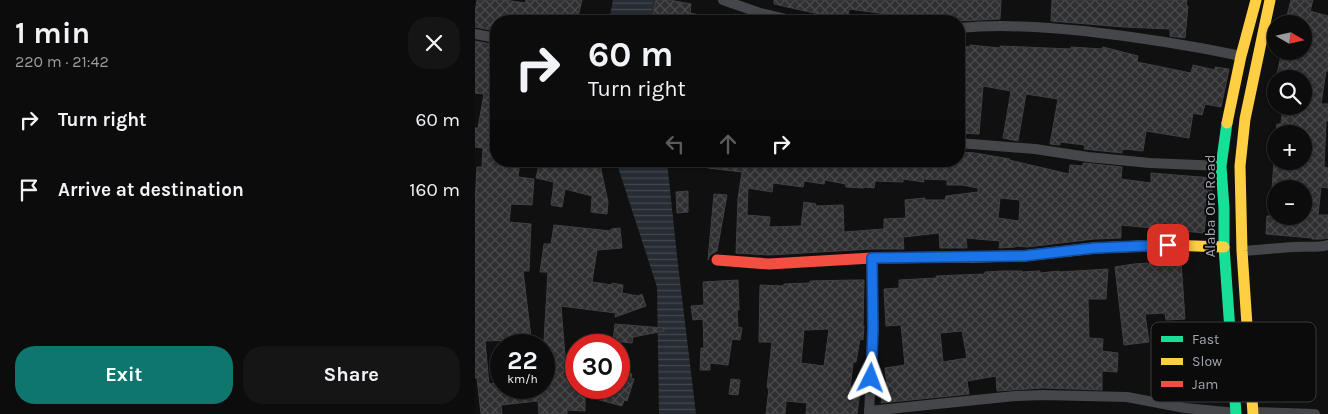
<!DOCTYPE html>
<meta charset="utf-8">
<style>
body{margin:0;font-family:Karla,sans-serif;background:#151515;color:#f1f3f6;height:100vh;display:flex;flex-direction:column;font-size:19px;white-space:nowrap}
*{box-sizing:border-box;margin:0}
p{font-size:16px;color:#9a9b9d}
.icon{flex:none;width:28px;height:28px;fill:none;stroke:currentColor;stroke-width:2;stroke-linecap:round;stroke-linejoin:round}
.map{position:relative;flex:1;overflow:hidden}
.sheet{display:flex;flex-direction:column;background:#0c0c0c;width:475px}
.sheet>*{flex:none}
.guide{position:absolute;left:15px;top:15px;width:475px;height:152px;border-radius:20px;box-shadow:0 1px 4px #0004,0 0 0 1px #2c2c2d;background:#0c0c0c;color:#f1f3f6;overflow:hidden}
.needle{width:32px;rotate:99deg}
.fabs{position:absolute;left:792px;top:15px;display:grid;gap:10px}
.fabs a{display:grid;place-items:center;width:45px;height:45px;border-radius:50%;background:#0c0c0c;box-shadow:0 1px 4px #0004,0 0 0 1px #2c2c2d;font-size:25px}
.speed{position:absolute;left:15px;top:334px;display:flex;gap:10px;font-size:25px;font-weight:700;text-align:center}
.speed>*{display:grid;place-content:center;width:65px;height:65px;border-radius:50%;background:#0c0c0c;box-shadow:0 1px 4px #0004,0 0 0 1px #2c2c2d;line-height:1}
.speed small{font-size:12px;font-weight:400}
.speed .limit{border:8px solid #d22;background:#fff;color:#111}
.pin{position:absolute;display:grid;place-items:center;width:42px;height:42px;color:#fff;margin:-21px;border-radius:10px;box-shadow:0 2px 8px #0006}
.me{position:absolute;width:55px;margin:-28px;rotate:3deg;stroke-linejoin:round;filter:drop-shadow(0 0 4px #0008)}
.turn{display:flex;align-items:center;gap:18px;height:105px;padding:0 15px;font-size:22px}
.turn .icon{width:65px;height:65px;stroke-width:2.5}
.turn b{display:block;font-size:35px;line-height:42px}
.lanes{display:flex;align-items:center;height:48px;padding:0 15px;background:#0003;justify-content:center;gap:25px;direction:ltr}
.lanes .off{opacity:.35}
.round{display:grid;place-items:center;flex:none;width:52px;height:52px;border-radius:20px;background:#151515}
.head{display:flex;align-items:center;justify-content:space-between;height:85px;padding:0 15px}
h1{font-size:30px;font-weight:700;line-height:38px}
.button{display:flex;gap:10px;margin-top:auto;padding:10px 15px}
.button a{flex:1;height:58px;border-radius:20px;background:#0f766e;color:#fff;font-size:20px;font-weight:700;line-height:58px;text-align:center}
.button a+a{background:#151515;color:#f1f3f6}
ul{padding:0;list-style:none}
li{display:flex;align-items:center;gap:15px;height:70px;padding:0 15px}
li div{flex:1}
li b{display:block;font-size:19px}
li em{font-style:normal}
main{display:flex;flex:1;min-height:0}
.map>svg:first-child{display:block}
.water{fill:url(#water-rules)}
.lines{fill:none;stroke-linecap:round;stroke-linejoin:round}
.stream{stroke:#272c33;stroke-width:4}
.building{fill:url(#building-cross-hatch);stroke:#404044;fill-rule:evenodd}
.street{stroke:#454649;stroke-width:10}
.fast{stroke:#16e098;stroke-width:11}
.slow{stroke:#ffcf43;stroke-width:11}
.jam{stroke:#f24e42;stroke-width:11}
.route-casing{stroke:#114b97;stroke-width:12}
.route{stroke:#1a73e8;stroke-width:9}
.labels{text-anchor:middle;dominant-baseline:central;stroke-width:4;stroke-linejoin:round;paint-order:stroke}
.street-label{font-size:15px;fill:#a1a5b1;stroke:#0b0b0c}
.key{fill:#0b0b0c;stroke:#38393e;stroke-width:1}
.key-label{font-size:14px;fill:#a1a5b1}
</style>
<main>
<section class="sheet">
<div class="head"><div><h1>1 min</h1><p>220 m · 21:42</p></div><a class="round"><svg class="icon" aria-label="close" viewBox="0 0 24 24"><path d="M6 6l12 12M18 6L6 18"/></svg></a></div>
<ul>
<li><svg class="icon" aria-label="right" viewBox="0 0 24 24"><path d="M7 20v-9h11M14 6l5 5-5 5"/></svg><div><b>Turn right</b></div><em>60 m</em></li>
<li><svg class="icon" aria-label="arrive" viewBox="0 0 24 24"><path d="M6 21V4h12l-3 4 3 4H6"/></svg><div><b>Arrive at destination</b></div><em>160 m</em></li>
</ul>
<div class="button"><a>Exit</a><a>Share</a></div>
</section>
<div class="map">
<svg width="853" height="414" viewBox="0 0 853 414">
<defs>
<pattern id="water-rules" width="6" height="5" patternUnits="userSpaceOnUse" patternTransform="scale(1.25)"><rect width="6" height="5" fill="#272c33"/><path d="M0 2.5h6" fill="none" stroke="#43484e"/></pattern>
<pattern id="building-cross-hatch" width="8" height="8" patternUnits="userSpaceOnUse" patternTransform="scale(1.25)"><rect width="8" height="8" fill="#2f2f31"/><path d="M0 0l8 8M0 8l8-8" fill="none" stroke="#4a4a4c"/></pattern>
</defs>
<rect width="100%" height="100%" fill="#101010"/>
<!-- water -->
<g class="water">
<path d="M138,0H180L178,21H134Z"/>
<path d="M141,161H192L202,256L221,414H184L182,287Z"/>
</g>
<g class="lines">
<!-- stream -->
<path class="stream" d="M178,21L180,0"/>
</g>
<!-- building -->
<g class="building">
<path d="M2,0H30L50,3L51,0H107L102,21H21V31L0,27V13Z"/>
<path d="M181,0H195L216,4L215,13L234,17L233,21H177Z"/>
<path d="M299,0H526L525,19L483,21H475V20L448,16L447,21H434L418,19V15L374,9L373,17L348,13V15L299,4Z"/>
<path d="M577,0H712L711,6H713L710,38L695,36V29L649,27L576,21Z"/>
<path d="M816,0H838L835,11L853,16V71H851L846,104H853V121H851L849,167L853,168V188L846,187L843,215H853V238L847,239H837V238L791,234L792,216H829V189H797L799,161H829V134H800L802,124H806L808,106H829V79H801L807,51H829V24H810Z"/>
<path d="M0,41L21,45V161H45L43,177L59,179L57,205L36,204L34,222L56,224L54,271H48L56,337L38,338V340L10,341L14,384L22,383L23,384H26V388H69V341L73,272H65L69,244H76L79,225L136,231V229L145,228L147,248L122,250L117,282L137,285V283L148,285L147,293L163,296L167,294L171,306L140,317L141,313L86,306L90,356L101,359V388H144V370L157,374L156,378L159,379L152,401L149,400L147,406L110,396V411L92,410V414H64L63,401L26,405L27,414H6L2,378H0V203L2,167H7L8,148L0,147V128H3L9,94L0,93Z"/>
<path d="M495,45L525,48V46L596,49V47L627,49L628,47L663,56L662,62L716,73L718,65L740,70V67L754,69L746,107L730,104L727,115L718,113L714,138L671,131L668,151L650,149V150L647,149V153L609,149L610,145L585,142V145L575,144L583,99L551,94L543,141L528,138L536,91L508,86L504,134L485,133L489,87H484V46L495,47Z"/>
<path d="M484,152L500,153L535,159L534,160L594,174L595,165L608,166V163L647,167L646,179L676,183V173L738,178L736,204H732L729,233L646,225V238L619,239L552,247L540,246V247L524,248L525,241L491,238L492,248H465L464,233L428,237L429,249H396L294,255L261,253L263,199L267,172L233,168V161H484ZM428,179L449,182L448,179L472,180V185H487L503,188V192L471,196L470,200H450V198L430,200L431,218L409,219V229L369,232L368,205L340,206L341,204L329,202L326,226L294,227L295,217L272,215L273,188L297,192L298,183L328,187L329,181L349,184L350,180L371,184V187L389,188L390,187L399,188L400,181L428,182ZM525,198L545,200L544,221L523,218Z"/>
<path d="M65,161H77L96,166L97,161H126V170L133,202L132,214L116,212L117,196L90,189L87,207L76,205L79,182L61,178Z"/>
<path d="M213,191V212L202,213L201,192Z"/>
<path d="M239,194L252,195L242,251L235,255L233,260Z"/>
<path d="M706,261L710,319L691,320L690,313L670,314L674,342L649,345L640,267L659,264Z"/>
<path d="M633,269L631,299H613L614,338L628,339L627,351L643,353L642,372L627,371V390L568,388L522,391L521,376L492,381L494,394L406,403L407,397H413L410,368L430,365L426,325L411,326L409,289L424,288V280L462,278L461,276L510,274V272L527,271H547V272L565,271V273L584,271V272ZM487,331L492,358L468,362L465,333Z"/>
<path d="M263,280L264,310H262L263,327L267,328L265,340L257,339L253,365L235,363V370H225L226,348H229L228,319L218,320L216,306L229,305L228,282Z"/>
<path d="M378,280H389L388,326H389L388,340L385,339L381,362H378L375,391L385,392L382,414H331L332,403L311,401L310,414H291L294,388H292L297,342H284L285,285L309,286V284L335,283V281ZM354,329L349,366L326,363L329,330Z"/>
<path d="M140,324L189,328V331L158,337L157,343L138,341Z"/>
<path d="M256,379L265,380L263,395L254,394Z"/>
</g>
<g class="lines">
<!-- street -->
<g class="street">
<path d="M248,0L285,13L320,21"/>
<path d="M484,28C526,24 567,27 609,31C662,37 714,45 766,56"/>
<path d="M0,34L21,38"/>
<path d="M484,143L560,149L613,157L675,163L746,166"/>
<path d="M767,251C784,250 801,248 818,247C830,246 841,248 853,245"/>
<path d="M394,411L540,396L568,395L652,397L710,408L761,413"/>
<path d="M778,412L840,414"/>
<path d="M394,414L398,329L397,258"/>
</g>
<!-- fast -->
<path class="fast" d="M752,123L746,166L749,208V247L761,414"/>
<!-- slow -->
<g class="slow">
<path d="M752,123L766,56L781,0"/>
<path d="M497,257L548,256L620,248L693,245L749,247"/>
<path d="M778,414L767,251L765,166L770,119L795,0"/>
</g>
<!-- jam -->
<path class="jam" d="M242,260L294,264L397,258L497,257"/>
</g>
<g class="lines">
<!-- route casing -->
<g class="route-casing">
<path id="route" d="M396,378L398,329L397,258L548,256L620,248L693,245"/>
</g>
<!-- route -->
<use href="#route" class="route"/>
</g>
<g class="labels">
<!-- street labels -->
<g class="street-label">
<text transform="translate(735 206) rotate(-90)">Alaba Oro Road</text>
</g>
</g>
<!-- legend -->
<rect x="676" y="322" width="165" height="80" rx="8" class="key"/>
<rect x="686" y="336" width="22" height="6" fill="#16e098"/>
<rect x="686" y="358" width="22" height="7" fill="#ffcf43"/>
<rect x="686" y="381" width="22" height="6" fill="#f24e42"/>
<g class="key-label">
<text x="717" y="344">Fast</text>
<text x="717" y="366">Slow</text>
<text x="717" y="389">Jam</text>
</g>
</svg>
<div class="fabs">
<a><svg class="needle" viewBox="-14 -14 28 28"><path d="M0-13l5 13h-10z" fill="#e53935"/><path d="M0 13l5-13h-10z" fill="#9a9b9d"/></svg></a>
<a><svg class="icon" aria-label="search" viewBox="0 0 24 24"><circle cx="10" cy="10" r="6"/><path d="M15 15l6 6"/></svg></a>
<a>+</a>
<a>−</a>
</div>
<div class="speed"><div>22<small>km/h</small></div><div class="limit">30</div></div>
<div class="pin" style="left:693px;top:245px;background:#d93025"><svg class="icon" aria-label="arrive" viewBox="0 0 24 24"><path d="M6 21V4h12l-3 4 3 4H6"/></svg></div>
<svg class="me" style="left:396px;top:378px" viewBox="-20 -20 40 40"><path d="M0-17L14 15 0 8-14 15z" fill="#1a73e8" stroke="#fff" stroke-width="4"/></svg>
<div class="guide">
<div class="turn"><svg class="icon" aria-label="right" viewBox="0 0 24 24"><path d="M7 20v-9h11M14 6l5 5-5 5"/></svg><div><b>60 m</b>Turn right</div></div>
<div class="lanes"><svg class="icon off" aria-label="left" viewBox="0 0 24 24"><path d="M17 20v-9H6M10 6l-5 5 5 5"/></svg><svg class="icon off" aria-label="ahead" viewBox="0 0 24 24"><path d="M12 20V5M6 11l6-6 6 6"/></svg><svg class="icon" aria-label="right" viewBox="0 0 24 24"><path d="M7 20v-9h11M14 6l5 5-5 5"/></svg></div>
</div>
</div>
</main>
